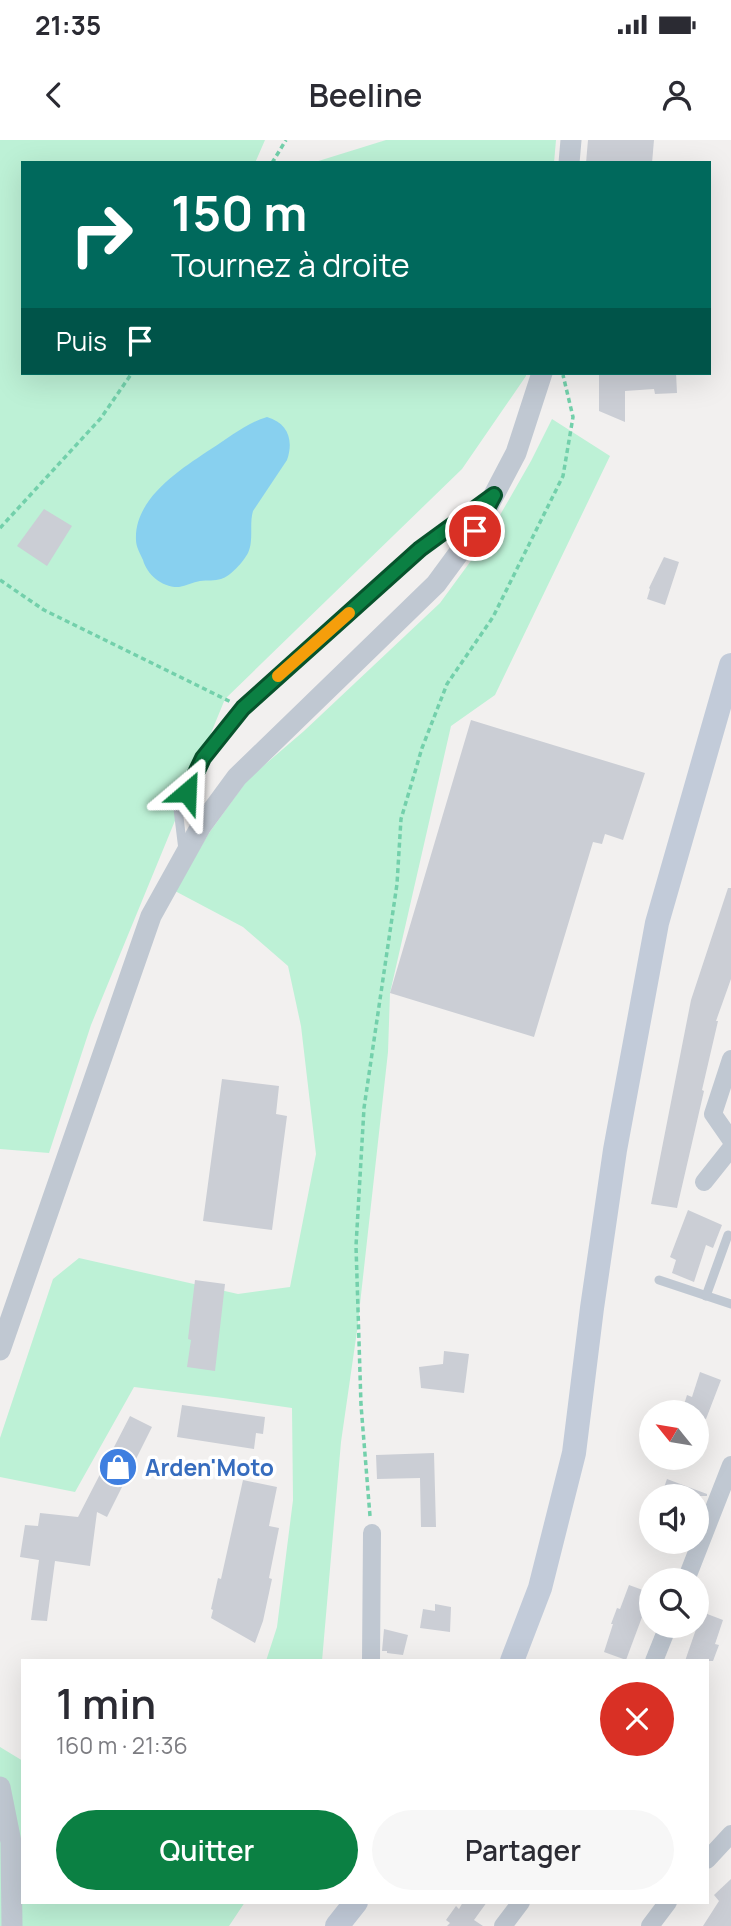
<!DOCTYPE html>
<html lang="fr">
<meta charset="utf-8">
<style>
body{margin:0;font-family:Manrope,sans-serif;background:#f7f7f7;color:#2b2b33;height:100vh;display:flex;flex-direction:column;font-size:26px;white-space:nowrap}
*{box-sizing:border-box;margin:0}
p{font-size:23px;color:#7c7c81}
.icon{flex:none;width:38px;height:38px;fill:none;stroke:currentColor;stroke-width:2;stroke-linecap:round;stroke-linejoin:round}
.map{position:relative;flex:1;overflow:hidden}
.sheet{position:absolute;left:21px;top:1519px;width:688px;height:245px;display:flex;flex-direction:column;background:#fff;border-radius:0px;box-shadow:0 7px 28px #0002}
.sheet>*{flex:none}
.top-card{position:absolute;left:21px;top:21px;width:690px;height:214px;border-radius:0px;box-shadow:0 7px 28px #0002;background:#00695c;color:#fff;overflow:hidden}
.needle{width:46px;rotate:300deg}
.controls{position:absolute;left:639px;top:1260px;display:grid;gap:14px}
.controls a{display:grid;place-items:center;width:70px;height:70px;border-radius:50%;background:#fff;box-shadow:0 7px 28px #0002;font-size:35px}
.pin{position:absolute;display:grid;place-items:center;width:60px;height:60px;color:#fff;margin:-30px;border:4px solid #fff;border-radius:50%;box-shadow:0 2px 7px #0007}
.me{position:absolute;width:77px;margin:-38px;rotate:26deg;stroke-linejoin:round;filter:drop-shadow(0 0 5px #0008)}
.turn{display:flex;align-items:center;gap:24px;height:147px;padding:0 35px;font-size:32px}
.turn .icon{width:91px;height:91px;stroke-width:2.5}
.turn b{display:block;font-size:49px;line-height:60px}
.then{display:flex;align-items:center;height:66px;padding:0 35px;background:#0003;gap:14px;font-size:26px}
.round{display:grid;place-items:center;flex:none;width:74px;height:74px;border-radius:37px;background:#f7f7f7}
.headline{display:flex;align-items:center;justify-content:space-between;height:119px;padding:0 35px}
h1{font-size:42px;font-weight:600;line-height:52px}
.cta{display:flex;gap:14px;margin-top:auto;padding:14px 35px}
.cta a{flex:1;height:80px;border-radius:42px;background:#0b8043;color:#fff;font-size:28px;font-weight:600;line-height:80px;text-align:center}
.cta a+a{background:#f7f7f7;color:#2b2b33}
.status{display:flex;justify-content:space-between;align-items:center;height:49px;padding:0 35px;background:#fff;direction:ltr}
.status svg{height:19px;fill:currentColor}
header{display:flex;justify-content:space-between;align-items:center;height:91px;padding:0 35px;background:#fff;font-size:32px;font-weight:600}
.map>svg:first-child{display:block}
.green{fill:#bdf1d6}
.water{fill:#88d0ef}
.building{fill:#cbced5}
.lines{fill:none;stroke-linecap:round;stroke-linejoin:round}
.path{stroke:#73d0ab;stroke-width:3.5;stroke-dasharray:5 3.5;stroke-linecap:butt}
.service{stroke:#c0c8d2;stroke-width:9}
.minor{stroke:#c0c8d2;stroke-width:18}
.tertiary{stroke:#c0c8d2;stroke-width:21}
.secondary{stroke:#c2cbd9;stroke-width:24}
.route-casing{stroke:#07532c;stroke-width:18}
.route{stroke:#0b8043;stroke-width:12}
.slow{stroke:#f59e0b;stroke-width:12}
.labels{text-anchor:middle;dominant-baseline:central;stroke-width:7;stroke-linejoin:round;paint-order:stroke}
.shop-label{font-size:23px;font-weight:bold;fill:#366cbe;stroke:#fff;text-anchor:start}
</style>
<div class="status"><b>21:35</b><svg viewBox="0 0 49 12"><path d="M0 12V9h3v3zM5 12V6h3v6zM10 12V3h3v9zM15 12V0h3v12zM26 1h20v11H26zM47 4h2v5h-2z"/></svg></div>
<header><svg class="icon" aria-label="back" viewBox="0 0 24 24"><path d="M15 5l-7 7 7 7"/></svg>Beeline<svg class="icon" aria-label="person" viewBox="0 0 24 24"><circle cx="12" cy="8" r="4"/><path d="M4 21q1-7 8-7t8 7"/></svg></header>
<div class="map">
<svg width="731" height="1786" viewBox="0 0 731 1786">
<rect width="100%" height="100%" fill="#f2f0ef"/>
<!-- green -->
<g class="green">
<path d="M0,0H265L255,23H23V233H526V236L462,329L225,559L91,885L49,1013L0,1009Z"/>
<path d="M386,0H556L554,23H312Z"/>
<path d="M552,279L610,316L495,555L451,586L390,853L388,912L357,1191L341,1302L322,1521H266L277,1487L293,1360L292,1268L223,1258L134,1247L75,1352L0,1337V1298L53,1139L79,1118L238,1154L290,1147L316,1014L301,886L288,826L243,787L175,751L209,693L248,639L304,591L440,463L484,403L531,321Z"/>
<path d="M0,1607L23,1621V1762H245L229,1786H0Z"/>
</g>
<!-- water -->
<path class="water" d="M267,277C288,283 294,300 287,320L253,371C249,384 254,400 248,413C243,422 231,436 221,439C215,441 207,440 200,441C193,442 186,446 179,447C163,448 147,435 143,420C140,413 136,407 136,400C134,358 181,329 211,309C229,298 246,283 267,277Z"/>
<!-- building -->
<g class="building">
<path d="M588,0H654L652,23H586Z"/>
<path d="M599,233H676L677,253L655,254L654,249L625,251V282L599,271Z"/>
<path d="M44,369L72,386L47,426L17,406Z"/>
<path d="M664,417L679,422L665,465L647,459L650,449L649,448Z"/>
<path d="M471,580L645,633L623,700L605,694L602,704L593,702L534,897L390,853Z"/>
<path d="M728,748H731V839L716,881H718L702,950L704,951L677,1068L651,1064L691,860Z"/>
<path d="M222,939L279,946L276,974L287,976L272,1090L203,1081Z"/>
<path d="M688,1070L722,1085L713,1108L706,1105L694,1142L672,1133L676,1120L670,1117Z"/>
<path d="M195,1140L225,1144L215,1231L187,1227L191,1200L188,1199Z"/>
<path d="M444,1211L469,1214L464,1253L421,1248L419,1227L443,1224Z"/>
<path d="M700,1232L721,1240L706,1279L696,1276V1272L682,1271L687,1255L692,1257Z"/>
<path d="M182,1265L265,1277L263,1294L256,1293L254,1309L177,1297Z"/>
<path d="M130,1276L152,1287L107,1377L97,1372L90,1426L55,1421L47,1481L31,1480L39,1420L20,1417L25,1385L38,1386L40,1373L78,1377Z"/>
<path d="M434,1313L436,1387H421L420,1338L377,1339L376,1315Z"/>
<path d="M667,1339L707,1354V1356H661Z"/>
<path d="M243,1340L277,1347L269,1386L279,1388L269,1438L272,1439L263,1481L255,1503L211,1478L213,1470L211,1469L218,1438L221,1439Z"/>
<path d="M629,1445L651,1453L626,1520L604,1512L613,1484H611L617,1468L620,1469Z"/>
<path d="M435,1464L451,1467L450,1492L420,1488L423,1469L435,1471Z"/>
<path d="M702,1472L723,1480L715,1504L719,1505L713,1521H685Z"/>
<path d="M384,1489L408,1495L403,1515L387,1513V1511H382Z"/>
<path d="M731,1739V1786H703L719,1761L714,1755Z"/>
<path d="M463,1762H487L474,1780L483,1786H447L450,1783L446,1780L456,1766L459,1769Z"/>
</g>
<g class="lines">
<!-- path -->
<g class="path">
<path d="M272,23L286,0"/>
<path d="M0,388L101,278L132,233"/>
<path d="M0,440L44,470L231,562"/>
<path d="M370,1376L361,1265L356,1106L364,968L397,744L401,679L422,608L447,544L493,477L563,336L573,277L563,235"/>
</g>
<!-- service -->
<g class="service">
<path d="M183,710L178,669L203,618L243,568L420,409L484,362"/>
<path d="M659,1140L731,1164"/>
<path d="M706,1156L728,1095"/>
</g>
<!-- minor -->
<g class="minor">
<path d="M731,919L713,974L731,1000"/>
<path d="M704,1042L731,1008"/>
<path d="M686,1440L731,1325"/>
<path d="M371,1521L372,1393"/>
<path d="M654,1521L668,1486"/>
<path d="M707,1720L731,1694"/>
<path d="M503,1786L521,1762"/>
<path d="M650,1786L668,1762"/>
</g>
<!-- tertiary -->
<g class="tertiary">
<path d="M569,23L571,0"/>
<path d="M0,1210L151,776L201,686L237,637L436,444L475,391L516,313L542,233"/>
<path d="M0,1647L11,1702L12,1786"/>
</g>
<!-- secondary -->
<g class="secondary">
<path d="M512,1521L540,1448L574,1313L592,1168L615,1010L657,783L731,525"/>
<path d="M337,1786L356,1762"/>
</g>
</g>
<g class="lines">
<!-- route casing -->
<g class="route-casing">
<path id="route" d="M187,652L203,618L243,568L420,409L494,355L475,391"/>
</g>
<!-- route -->
<use href="#route" class="route"/>
<!-- slow -->
<path class="slow" d="M278,536L349,473"/>
</g>
<!-- icons -->
<defs>
<g id="shop-disc" transform="scale(2.0125)"><circle r="9.5" fill="#3f7fe0" stroke="#fff"/><path d="M-5-2.5h2.3a2.7 3.5 0 0 1 5.4 0H5L5.5 6h-11ZM-1.5-2.5h3a1.5 2.3 0 0 0-3 0Z" fill="#fff"/></g>
</defs>
<g fill-rule="evenodd">
<use href="#shop-disc" x="118" y="1327"/>
</g>
<g class="labels">
<!-- shop labels -->
<g class="shop-label">
<text x="145" y="1327">Arden'Moto</text>
</g>
</g>
</svg>
<div class="controls">
<a><svg class="needle" viewBox="-14 -14 28 28"><path d="M0-13l5 13h-10z" fill="#e53935"/><path d="M0 13l5-13h-10z" fill="#7c7c81"/></svg></a>
<a><svg class="icon" aria-label="sound" viewBox="0 0 24 24"><path d="M4 9h4l5-4v14l-5-4H4zM17 9q2 3 0 6"/></svg></a>
<a><svg class="icon" aria-label="search" viewBox="0 0 24 24"><circle cx="10" cy="10" r="6"/><path d="M15 15l6 6"/></svg></a>
</div>
<div class="pin" style="left:475px;top:391px;background:#d93025"><svg class="icon" aria-label="arrive" viewBox="0 0 24 24"><path d="M6 21V4h12l-3 4 3 4H6"/></svg></div>
<svg class="me" style="left:187px;top:652px" viewBox="-20 -20 40 40"><path d="M0-17L14 15 0 8-14 15z" fill="#0b8043" stroke="#fff" stroke-width="4"/></svg>
<div class="top-card">
<div class="turn"><svg class="icon" aria-label="right" viewBox="0 0 24 24"><path d="M7 20v-9h11M14 6l5 5-5 5"/></svg><div><b>150 m</b>Tournez à droite</div></div>
<div class="then">Puis<svg class="icon" aria-label="arrive" viewBox="0 0 24 24"><path d="M6 21V4h12l-3 4 3 4H6"/></svg></div>
</div>
<section class="sheet">
<div class="headline"><div><h1>1 min</h1><p>160 m · 21:36</p></div><a class="round" style="background:#d93025;color:#fff"><svg class="icon" aria-label="close" viewBox="0 0 24 24"><path d="M6 6l12 12M18 6L6 18"/></svg></a></div>
<div class="cta"><a>Quitter</a><a>Partager</a></div>
</section>
</div>
